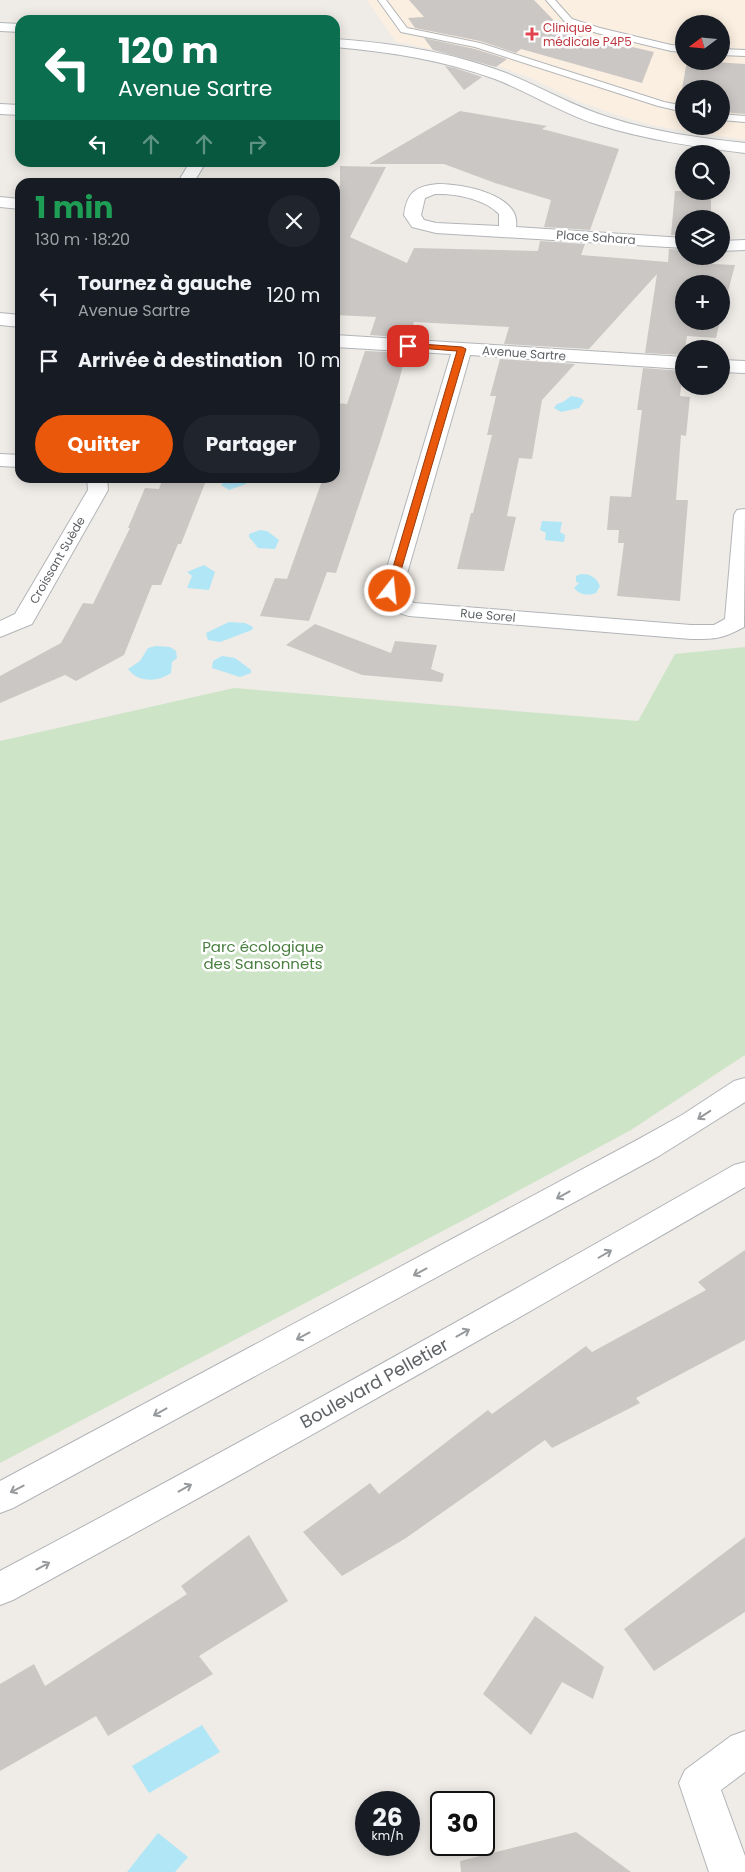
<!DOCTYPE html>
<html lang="fr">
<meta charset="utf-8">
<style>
body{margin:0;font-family:Poppins,sans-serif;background:#20242c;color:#f1f3f6;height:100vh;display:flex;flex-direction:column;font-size:19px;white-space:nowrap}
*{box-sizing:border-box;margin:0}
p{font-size:16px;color:#9ea1a6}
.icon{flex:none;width:28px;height:28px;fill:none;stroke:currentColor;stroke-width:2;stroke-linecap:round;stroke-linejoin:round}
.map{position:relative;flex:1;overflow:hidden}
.sheet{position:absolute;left:15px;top:178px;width:325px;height:305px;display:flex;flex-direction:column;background:#171b24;border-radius:15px;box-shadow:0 2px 12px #0003}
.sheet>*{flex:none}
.top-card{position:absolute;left:15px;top:15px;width:325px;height:152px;border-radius:15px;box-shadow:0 2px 12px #0003;background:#0b6e4f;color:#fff;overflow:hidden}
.needle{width:32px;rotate:254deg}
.fabs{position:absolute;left:675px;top:15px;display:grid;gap:10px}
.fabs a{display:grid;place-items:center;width:55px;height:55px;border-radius:50%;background:#171b24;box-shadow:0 2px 12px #0003;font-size:25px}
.speed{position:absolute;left:355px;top:1791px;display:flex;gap:10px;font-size:25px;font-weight:700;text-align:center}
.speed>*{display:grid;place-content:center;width:65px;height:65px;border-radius:50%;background:#171b24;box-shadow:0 2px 12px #0003;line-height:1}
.speed small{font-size:12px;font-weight:400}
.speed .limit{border:2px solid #111;border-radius:8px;background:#fff;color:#111}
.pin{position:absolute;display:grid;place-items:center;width:42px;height:42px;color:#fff;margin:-21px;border-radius:10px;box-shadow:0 2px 8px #0006}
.me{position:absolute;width:55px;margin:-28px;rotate:16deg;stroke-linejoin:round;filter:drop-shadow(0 0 4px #0008)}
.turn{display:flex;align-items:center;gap:18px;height:105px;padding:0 20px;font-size:22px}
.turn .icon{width:65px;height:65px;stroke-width:2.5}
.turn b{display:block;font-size:35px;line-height:42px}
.lanes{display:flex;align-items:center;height:48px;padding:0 20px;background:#0003;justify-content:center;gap:25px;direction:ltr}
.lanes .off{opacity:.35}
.round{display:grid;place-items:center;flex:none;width:52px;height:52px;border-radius:26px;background:#20242c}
.summary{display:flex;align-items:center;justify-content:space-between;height:85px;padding:0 20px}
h1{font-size:30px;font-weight:700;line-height:38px;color:#1e9e55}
.cta{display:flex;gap:10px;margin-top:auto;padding:10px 20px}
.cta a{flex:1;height:58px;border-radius:30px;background:#ea580c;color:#fff;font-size:20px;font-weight:700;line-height:58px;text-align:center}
.cta a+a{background:#20242c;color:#f1f3f6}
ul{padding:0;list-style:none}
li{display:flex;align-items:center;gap:15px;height:65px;padding:0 20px}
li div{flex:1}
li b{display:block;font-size:19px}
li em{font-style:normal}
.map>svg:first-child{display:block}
.commercial{fill:#fbefe1;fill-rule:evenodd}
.green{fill:#cde4c7}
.water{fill:#b0e6f6}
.building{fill:#cbc7c4}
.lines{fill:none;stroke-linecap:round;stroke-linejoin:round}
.lane-casing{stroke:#b2b5b8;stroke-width:2}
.street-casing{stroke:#b2b5b8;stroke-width:2}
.secondary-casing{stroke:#b1b5b8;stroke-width:2}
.lane{fill:#fff;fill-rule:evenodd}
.street{fill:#fff;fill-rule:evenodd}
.secondary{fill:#fff;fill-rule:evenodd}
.oneway{stroke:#979a9c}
.route{fill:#ea580c;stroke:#983908}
.health-dot{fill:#e0444e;stroke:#fff;stroke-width:2}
.labels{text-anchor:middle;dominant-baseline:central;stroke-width:5;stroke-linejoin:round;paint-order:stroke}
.far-health-label{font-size:12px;fill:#be3a42;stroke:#fff;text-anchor:start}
.far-street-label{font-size:12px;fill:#5f6366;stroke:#fff}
.park-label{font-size:15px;fill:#487e3e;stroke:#fff}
.near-street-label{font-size:18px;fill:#5f6366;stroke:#fff}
</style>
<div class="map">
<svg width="745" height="1872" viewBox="0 0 745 1872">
<rect width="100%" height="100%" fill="#efece7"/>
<!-- commercial -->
<path class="commercial" d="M367,0H745V140L656,126L614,114L578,101L531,78L488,62L452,53L396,42ZM684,24H721V61H684ZM684,89H721V126H684Z"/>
<!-- green -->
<path class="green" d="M745,647V1055L631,1130L477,1213L0,1463V741L234,688L638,721L675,654Z"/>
<!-- water -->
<g class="water">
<path d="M571,396L581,398L584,401L579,408L561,412L554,408L557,404L563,402Z"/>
<path d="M226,478H248L246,484L229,490L221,485L223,483L221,482Z"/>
<path d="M542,521L562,522L560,532L565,535L564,542L545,540L546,533L540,530Z"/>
<path d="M260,530L267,531L279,540L275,549L258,548L249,537V534Z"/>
<path d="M204,565L215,572L209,590L187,588L192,576L187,572Z"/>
<path d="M581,574C591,574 596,577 600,586L596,593C587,596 580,595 574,588L579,583L576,582V576Z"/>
<path d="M229,622L245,623L253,627L252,630L220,642L208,640L206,633Z"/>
<path d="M156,646L170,647L176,651L177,658L172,662L171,673C158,682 138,683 128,669L140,661L148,648Z"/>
<path d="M222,656L235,658L251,670V673L240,677L212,668L213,661Z"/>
<path d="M202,1725L220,1752L149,1793L132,1766Z"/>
<path d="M158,1833L188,1857L175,1872H127Z"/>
</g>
<!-- building -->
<g class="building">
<path d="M409,0H534L565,32L620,47H632L654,52L642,83L521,49L516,53L480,41L415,28L408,18L424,17Z"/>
<path d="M424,38L475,49L507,59L496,67L433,50Z"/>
<path d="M699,61L745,64V114L732,113L721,108V89H682L686,66Z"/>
<path d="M445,66L455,68L482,77L464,90Z"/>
<path d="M460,111L547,126L542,129L619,149L590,230L544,227L551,200L495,183L444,164H369Z"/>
<path d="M340,166L386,167L350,237L407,263L414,248L538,251L540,241L585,244L581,255L668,262L669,249L684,250V256H712V264L735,265L721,318V284H684V321H720L716,338L687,336L684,355L645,353L657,274L589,349L504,344L509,327L414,322L410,338L370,335L376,317L335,315V186H340Z"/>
<path d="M675,191H711V219H684V236L671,235Z"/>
<path d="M365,351L406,353L399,381L380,442L336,573L327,572L309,621L260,616L275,578L287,579L323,478H335V403L347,404Z"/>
<path d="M500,359L575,364L542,400L532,459L519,458L507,516L516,517L504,571L457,569L471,513H473L492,435H487L496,396H490Z"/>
<path d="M643,368L683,371L680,396L690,397L686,436L681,435L676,500H688L680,601L617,596L624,543H618L619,530H607L610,496L631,497L642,410H637Z"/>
<path d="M163,478H207L181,544H178L161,585H152L124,655L76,681L65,675L0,703V676L61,643L83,603L93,604L130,528H128L145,488L159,489Z"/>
<path d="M315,624L391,653L395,641L437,645L431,669L444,674L442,682L362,675L286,645Z"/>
<path d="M745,1250V1340L636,1398L640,1403L552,1448L545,1440L406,1538L342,1576L303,1532L370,1483L379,1494L488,1410L492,1414L586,1346L592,1352L706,1290L698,1282Z"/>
<path d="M249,1535L288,1601L199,1656L213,1674L108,1736L96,1716L0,1771V1684L34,1664L45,1686L187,1594L181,1586Z"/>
<path d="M745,1537V1612L654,1671L624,1629Z"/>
<path d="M535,1616L604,1667L593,1699L562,1682L531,1735L483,1694Z"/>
<path d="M576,1832L631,1872H461L460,1861Z"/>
</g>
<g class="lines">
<!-- lane casing -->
<g class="lane-casing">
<g id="lane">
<path d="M378,0H386L407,28L480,43L664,102L684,106V112L658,106L475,47L401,32Z"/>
<path d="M546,0H555L572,19L600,28L671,45L684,46V52L671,51L597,33L566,23Z"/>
<path d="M721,49L745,50V56L721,55Z"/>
<path d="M721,114L745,116V122L721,120Z"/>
</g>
</g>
<!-- street casing -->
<g class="street-casing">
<g id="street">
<path d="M0,104L20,105V115L0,114Z"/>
<path d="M190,162H206L194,182H178Z"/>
<path d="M438,184C462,184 521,194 516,227L684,238V248L436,233L412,227L404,215C407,192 416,186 438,184ZM435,194C455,193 485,199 499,214V226L436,223L424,220L421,215L425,198Z"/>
<path d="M0,197L20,199V209L0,207Z"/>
<path d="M745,240V250L721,251V241Z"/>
<path d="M0,313L20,315V327L0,325Z"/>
<path d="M335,335L684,357V369L470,355L402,591L405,597L414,603L691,625H714L725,619L734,515L737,510L745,509L744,627C722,639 716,639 691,639L409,616C394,612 385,606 380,591L451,354L335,347Z"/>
<path d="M721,360L745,361V373L721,372Z"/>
<path d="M0,454L20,455V467L0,466Z"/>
<path d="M87,478H107L108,490L32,624L0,637V621L15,614L88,490Z"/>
<path d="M745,1731V1772L721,1790L745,1856V1872H709L679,1783L685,1770L731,1736Z"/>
</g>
</g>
<!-- secondary casing -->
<g class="secondary-casing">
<g id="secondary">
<path d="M0,23L20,24V32L0,31Z"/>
<path d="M335,39C393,43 451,52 506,73C541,87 574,107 611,118C654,132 700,138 745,143V153C696,147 647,140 599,125C563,114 531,93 495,79C443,60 390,52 335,47Z"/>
<path d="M745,1078V1102L659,1156L13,1508L0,1513V1481L637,1140L682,1115L734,1081Z"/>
<path d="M745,1162V1187C503,1328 259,1466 13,1600L0,1605V1571C247,1440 491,1304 734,1165Z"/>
</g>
</g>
<!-- lane -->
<use href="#lane" class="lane"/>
<!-- street -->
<use href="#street" class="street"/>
<!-- secondary -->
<use href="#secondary" class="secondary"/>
</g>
<!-- one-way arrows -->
<defs><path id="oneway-shaft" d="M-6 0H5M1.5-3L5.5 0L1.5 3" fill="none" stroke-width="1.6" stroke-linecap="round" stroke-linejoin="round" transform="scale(1.25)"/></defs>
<g class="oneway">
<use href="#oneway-shaft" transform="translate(704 1115) rotate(147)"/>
<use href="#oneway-shaft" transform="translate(563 1195) rotate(151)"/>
<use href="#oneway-shaft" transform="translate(605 1254) rotate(-30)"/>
<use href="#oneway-shaft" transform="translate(420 1272) rotate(152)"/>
<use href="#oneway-shaft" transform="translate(463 1333) rotate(-29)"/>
<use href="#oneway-shaft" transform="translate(303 1336) rotate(152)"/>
<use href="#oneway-shaft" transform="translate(160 1412) rotate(151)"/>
<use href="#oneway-shaft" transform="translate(185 1488) rotate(-29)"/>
<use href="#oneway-shaft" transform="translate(17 1489) rotate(153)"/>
<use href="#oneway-shaft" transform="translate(43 1566) rotate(-28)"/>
</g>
<!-- route -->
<path class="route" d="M408,343L462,347L466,349L395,591L390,594L386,591L457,351L405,347L404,346Z"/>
<!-- markers -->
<path class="health-dot" d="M529.5 26.5h5v5h5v5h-5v5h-5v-5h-5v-5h5z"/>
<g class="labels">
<!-- far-health labels -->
<g class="far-health-label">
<text x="543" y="27">Clinique<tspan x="543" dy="14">médicale P4P5</tspan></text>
</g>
<!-- far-street labels -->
<g class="far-street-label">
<text transform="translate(596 237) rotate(4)">Place Sahara</text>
<text transform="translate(524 353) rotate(4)">Avenue Sartre</text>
<text transform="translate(57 560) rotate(-60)">Croissant Suède</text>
<text transform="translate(488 615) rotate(5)">Rue Sorel</text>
</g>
<!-- park labels -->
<g class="park-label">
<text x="263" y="946">Parc écologique<tspan x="263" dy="17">des Sansonnets</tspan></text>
</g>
<!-- near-street labels -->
<g class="near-street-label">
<text transform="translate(374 1383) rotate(-29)">Boulevard Pelletier</text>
</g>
</g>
</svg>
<div class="fabs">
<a><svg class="needle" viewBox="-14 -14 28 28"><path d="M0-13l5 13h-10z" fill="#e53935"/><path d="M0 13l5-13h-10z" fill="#9ea1a6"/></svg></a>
<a><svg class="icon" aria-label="sound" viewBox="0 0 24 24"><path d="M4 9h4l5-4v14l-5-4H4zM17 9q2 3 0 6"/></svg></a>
<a><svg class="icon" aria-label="search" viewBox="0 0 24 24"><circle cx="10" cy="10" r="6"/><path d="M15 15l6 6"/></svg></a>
<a><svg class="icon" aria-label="layers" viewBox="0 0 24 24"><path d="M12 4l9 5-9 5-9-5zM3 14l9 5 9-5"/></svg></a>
<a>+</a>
<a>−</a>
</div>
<div class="speed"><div>26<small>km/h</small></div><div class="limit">30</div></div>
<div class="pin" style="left:408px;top:346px;background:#d93025"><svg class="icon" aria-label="arrive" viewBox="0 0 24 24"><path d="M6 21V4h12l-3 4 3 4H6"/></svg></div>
<svg class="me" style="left:390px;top:591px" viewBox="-20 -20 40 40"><circle r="17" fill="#ea580c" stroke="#fff" stroke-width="3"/><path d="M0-11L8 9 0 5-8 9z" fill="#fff"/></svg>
<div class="top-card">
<div class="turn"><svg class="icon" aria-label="left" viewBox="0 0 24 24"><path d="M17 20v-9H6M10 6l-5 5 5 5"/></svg><div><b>120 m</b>Avenue Sartre</div></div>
<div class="lanes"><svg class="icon" aria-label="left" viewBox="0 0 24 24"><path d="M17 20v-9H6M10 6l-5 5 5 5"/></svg><svg class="icon off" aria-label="ahead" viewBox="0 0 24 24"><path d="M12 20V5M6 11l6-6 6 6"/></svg><svg class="icon off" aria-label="ahead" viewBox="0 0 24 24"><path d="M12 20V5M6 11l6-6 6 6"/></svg><svg class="icon off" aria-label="right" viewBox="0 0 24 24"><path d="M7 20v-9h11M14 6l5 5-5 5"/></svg></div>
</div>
<section class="sheet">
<div class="summary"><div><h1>1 min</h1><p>130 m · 18:20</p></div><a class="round"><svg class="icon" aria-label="close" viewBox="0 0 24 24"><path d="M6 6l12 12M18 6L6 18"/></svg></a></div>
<ul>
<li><svg class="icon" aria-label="left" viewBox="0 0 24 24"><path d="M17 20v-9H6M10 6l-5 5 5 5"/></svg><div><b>Tournez à gauche</b><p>Avenue Sartre</p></div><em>120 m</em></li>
<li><svg class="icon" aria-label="arrive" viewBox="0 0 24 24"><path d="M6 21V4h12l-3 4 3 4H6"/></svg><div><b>Arrivée à destination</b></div><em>10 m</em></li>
</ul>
<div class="cta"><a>Quitter</a><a>Partager</a></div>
</section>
</div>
